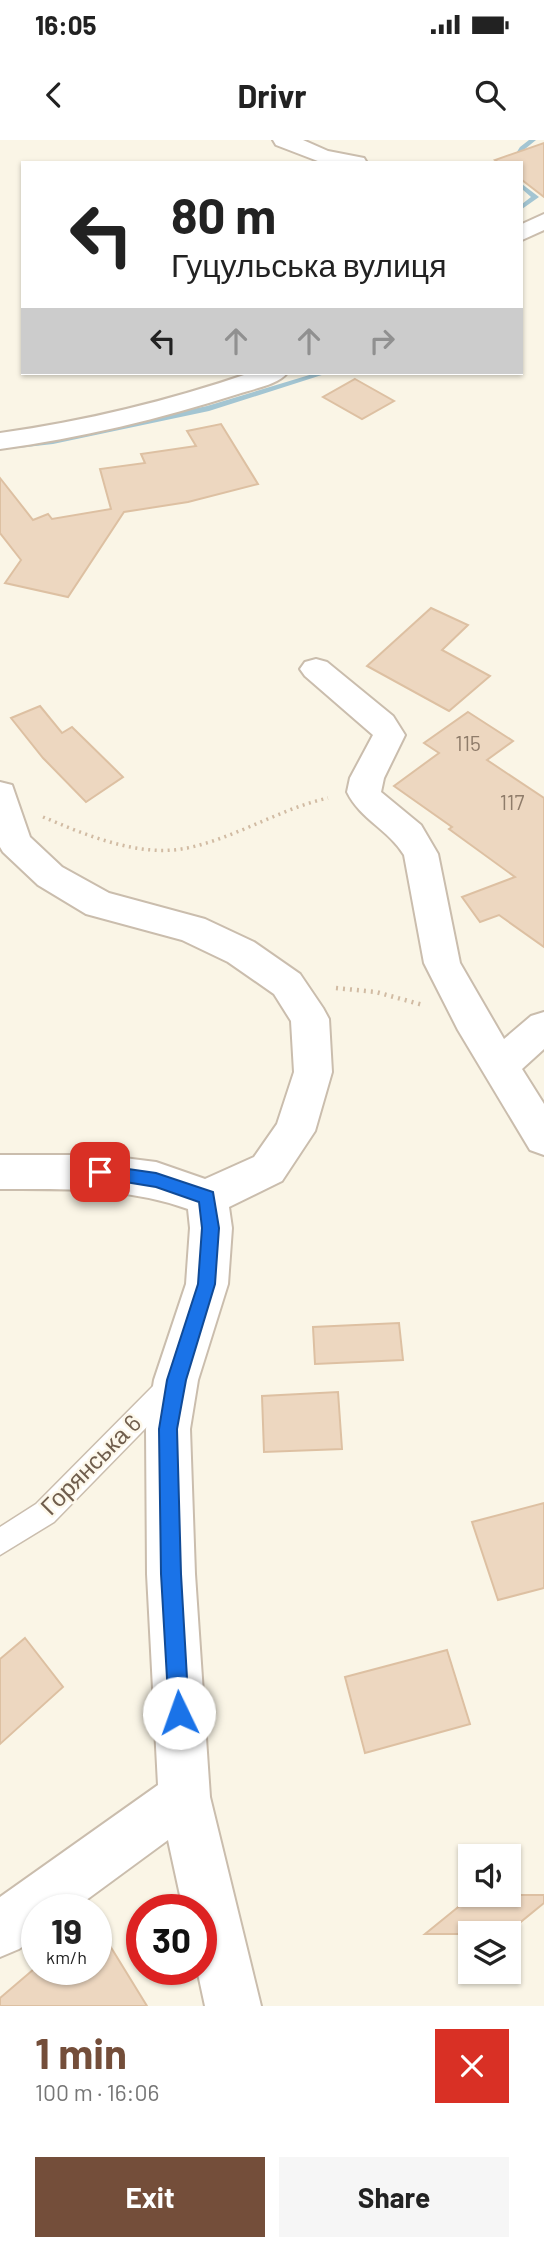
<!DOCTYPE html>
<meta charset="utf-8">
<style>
body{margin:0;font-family:Barlow,sans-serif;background:#f6f6f6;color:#222;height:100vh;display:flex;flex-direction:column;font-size:26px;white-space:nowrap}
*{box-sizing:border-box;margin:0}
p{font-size:23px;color:#767676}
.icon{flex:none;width:38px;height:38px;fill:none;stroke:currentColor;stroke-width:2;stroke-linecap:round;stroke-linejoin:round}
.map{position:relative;height:1866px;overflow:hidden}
.side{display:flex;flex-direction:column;background:#fff;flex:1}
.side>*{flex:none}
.top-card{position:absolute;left:21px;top:21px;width:502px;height:214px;border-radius:0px;box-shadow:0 2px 5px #0004;background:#fff;color:#222;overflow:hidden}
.tools{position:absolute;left:458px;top:1704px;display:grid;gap:14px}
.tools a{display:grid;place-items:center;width:63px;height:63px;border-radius:0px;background:#fff;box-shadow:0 2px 5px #0004;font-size:35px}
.speed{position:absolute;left:21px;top:1754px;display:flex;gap:14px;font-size:35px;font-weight:700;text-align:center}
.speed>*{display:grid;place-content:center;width:91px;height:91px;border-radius:50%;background:#fff;box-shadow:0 2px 5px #0004;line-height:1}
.speed small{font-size:18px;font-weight:400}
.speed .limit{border:10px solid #d22;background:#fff;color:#111}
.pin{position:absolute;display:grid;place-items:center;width:60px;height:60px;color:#fff;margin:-30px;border-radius:14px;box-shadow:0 4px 10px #0006}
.me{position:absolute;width:77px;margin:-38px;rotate:357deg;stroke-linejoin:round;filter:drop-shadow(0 0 5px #0008)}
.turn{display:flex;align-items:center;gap:24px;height:147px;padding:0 35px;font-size:32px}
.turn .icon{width:91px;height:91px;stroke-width:2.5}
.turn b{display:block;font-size:49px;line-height:60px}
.lanes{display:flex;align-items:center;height:66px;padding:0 35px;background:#0003;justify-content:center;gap:35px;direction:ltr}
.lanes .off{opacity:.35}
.round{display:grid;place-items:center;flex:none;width:74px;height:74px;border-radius:0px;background:#f6f6f6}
.overview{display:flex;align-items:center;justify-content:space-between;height:119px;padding:0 35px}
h1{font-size:42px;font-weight:700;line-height:52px;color:#744e3a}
.primary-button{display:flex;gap:14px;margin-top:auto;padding:14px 35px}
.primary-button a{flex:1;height:80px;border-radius:0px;background:#744e3a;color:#fff;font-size:28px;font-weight:700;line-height:80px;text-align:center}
.primary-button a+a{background:#f6f6f6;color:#222}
.status{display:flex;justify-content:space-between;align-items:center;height:49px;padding:0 35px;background:#fff;direction:ltr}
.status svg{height:19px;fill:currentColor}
header{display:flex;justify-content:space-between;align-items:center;height:91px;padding:0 35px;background:#fff;font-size:32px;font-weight:700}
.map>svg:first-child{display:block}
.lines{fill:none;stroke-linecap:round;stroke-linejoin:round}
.stream{fill:#a3c5d2;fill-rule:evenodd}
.building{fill:#edd7c0;stroke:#ddc0a2;stroke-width:2}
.lane-casing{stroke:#cabdad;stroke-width:3}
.street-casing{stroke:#cabdad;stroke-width:4}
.path-far1{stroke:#d1bba3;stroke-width:3.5;stroke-dasharray:2 4.5;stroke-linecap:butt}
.path{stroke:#d1bba3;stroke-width:4.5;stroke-dasharray:2 5;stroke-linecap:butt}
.lane{fill:#fff;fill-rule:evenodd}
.street{fill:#fff;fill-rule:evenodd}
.route{fill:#1a73e8;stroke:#114b97;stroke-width:2}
.labels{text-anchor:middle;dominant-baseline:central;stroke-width:5;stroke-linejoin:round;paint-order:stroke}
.number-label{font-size:21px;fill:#8f7c6a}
.street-label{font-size:24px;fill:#705e4d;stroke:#fdf8eb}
</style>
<div class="status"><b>16:05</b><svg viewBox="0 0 49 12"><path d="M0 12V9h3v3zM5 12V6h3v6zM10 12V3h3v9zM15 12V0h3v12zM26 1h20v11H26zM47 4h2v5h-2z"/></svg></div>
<header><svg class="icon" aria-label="back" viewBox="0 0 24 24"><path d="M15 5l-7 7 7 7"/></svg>Drivr<svg class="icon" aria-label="search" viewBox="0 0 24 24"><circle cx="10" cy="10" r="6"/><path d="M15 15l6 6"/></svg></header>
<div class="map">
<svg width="544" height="1866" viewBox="0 0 544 1866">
<rect width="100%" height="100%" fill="#faf5e6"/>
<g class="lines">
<!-- stream -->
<g class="stream">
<path d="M529,0H536L525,9L517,23H510L520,7Z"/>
<path d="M522,44L539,57L522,69V64L531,57L522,49Z"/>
<path d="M316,233H328L209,271L53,304L0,310V304L53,298L207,266Z"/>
</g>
</g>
<!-- building -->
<g class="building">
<path d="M544,3V57L522,40V23H499L495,20Z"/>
<path d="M355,239L394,261L362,279L323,257Z"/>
<path d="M221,284L258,344L188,362L124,372L68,457L5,443L21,420L0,393V338L33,380L48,374L52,379L111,369L100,329L145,323L141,314L196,306L187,291Z"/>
<path d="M431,468L468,485L442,510L490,536L449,571L367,526Z"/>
<path d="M40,566L62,593L72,587L123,637L86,662L43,618L11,578Z"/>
<path d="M468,572L513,601L487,620L544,658V807L499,775L480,782L462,757L515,737L449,689L452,687L394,646L439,613L424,603Z"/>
<path d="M399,1183L403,1220L315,1224L313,1187Z"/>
<path d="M338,1252L342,1309L264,1312L262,1256Z"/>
<path d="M544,1363V1448L498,1460L472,1382Z"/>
<path d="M25,1498L63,1547L0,1604V1519Z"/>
<path d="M447,1510L470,1584L365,1613L345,1537Z"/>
<path d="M473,1755H544V1763L506,1794H425Z"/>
<path d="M96,1783L147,1866H0V1858L34,1829H96Z"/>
</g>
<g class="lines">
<!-- lane casing -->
<g class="lane-casing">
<path id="lane" d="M170,1235L179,1238L182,1246L179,1254L54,1382L0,1415V1387L36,1364L161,1238Z"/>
</g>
<!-- street casing -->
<g class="street-casing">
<g id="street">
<path d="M273,0H303L328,11L364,18L367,23H323L276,5Z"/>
<path d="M544,74V90L522,100V84Z"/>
<path d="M250,233H287C278,245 252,249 238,254C160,279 81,298 0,309V293C86,281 168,261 250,233Z"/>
<path d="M316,519L327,522L393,576L405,595L384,638L381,652L421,685L438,714L460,823L504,899L531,876L544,872V909L522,929L544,964V1015L530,1010L458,890L424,823L404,715C389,690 360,679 347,652L350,638L373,595L305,536L300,529L305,522Z"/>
<path d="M0,642L12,645L30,697L62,727L109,753L205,779L254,802L300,834L323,868L329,879L332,932L315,991L282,1041L229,1067L232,1088L228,1144L198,1240L190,1289L195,1434L210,1657L261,1866H205L197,1829H201V1769H183L168,1700L74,1769H37V1796L19,1809L0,1817V1757L158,1645L147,1434L146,1289L154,1240L186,1144L190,1088L188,1069C126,1047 65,1049 0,1049V1015H100L156,1022L205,1039L254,1017L277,984L294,932L291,881L274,854L228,822L182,800L86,774L38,745L3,712L0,707Z"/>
</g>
</g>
<!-- path-far1 -->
<path class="path-far1" d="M43,677C86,695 140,718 187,708C236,698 279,669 328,658"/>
<!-- path -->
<path class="path" d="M336,848L376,852L423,865"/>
<!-- lane -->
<use href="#lane" class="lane"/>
<!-- street -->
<use href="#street" class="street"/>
</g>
<!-- route -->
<path class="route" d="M100,1025L156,1033L213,1052L219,1088L215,1144L186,1240L177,1289L181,1434L189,1573L186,1580L179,1583L172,1580L169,1573L161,1434L159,1289L167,1240L198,1144L202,1088L199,1062L156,1047L95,1037L92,1032L95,1027Z"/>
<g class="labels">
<!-- number labels -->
<g class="number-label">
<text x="468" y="602">115</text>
<text x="512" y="661">117</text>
</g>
<!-- street labels -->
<g class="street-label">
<text transform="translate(90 1324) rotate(-45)">Горянська 6</text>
</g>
</g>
</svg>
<div class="tools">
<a><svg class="icon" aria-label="sound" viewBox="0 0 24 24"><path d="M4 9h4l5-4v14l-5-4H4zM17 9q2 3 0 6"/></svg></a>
<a><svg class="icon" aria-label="layers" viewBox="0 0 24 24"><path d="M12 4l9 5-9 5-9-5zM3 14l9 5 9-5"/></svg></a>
</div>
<div class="speed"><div>19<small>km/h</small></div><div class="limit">30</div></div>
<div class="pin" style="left:100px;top:1032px;background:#d93025"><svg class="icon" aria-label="arrive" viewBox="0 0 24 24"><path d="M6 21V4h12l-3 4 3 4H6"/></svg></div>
<svg class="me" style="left:179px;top:1573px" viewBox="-20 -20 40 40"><circle r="19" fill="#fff"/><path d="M0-13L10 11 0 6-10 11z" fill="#1a73e8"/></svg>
<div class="top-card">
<div class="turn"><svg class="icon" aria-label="left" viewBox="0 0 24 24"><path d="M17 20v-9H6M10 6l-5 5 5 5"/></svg><div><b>80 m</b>Гуцульська вулиця</div></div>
<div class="lanes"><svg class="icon" aria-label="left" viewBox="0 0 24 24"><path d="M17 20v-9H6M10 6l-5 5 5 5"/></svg><svg class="icon off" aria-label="ahead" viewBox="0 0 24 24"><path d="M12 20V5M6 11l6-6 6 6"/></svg><svg class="icon off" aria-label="ahead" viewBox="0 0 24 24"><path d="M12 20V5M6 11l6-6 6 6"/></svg><svg class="icon off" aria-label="right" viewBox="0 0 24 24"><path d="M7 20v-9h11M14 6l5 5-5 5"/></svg></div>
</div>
</div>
<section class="side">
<div class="overview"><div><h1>1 min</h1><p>100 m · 16:06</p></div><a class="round" style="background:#d93025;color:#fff"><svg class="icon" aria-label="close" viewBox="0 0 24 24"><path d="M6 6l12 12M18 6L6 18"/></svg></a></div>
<div class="primary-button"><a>Exit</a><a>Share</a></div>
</section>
